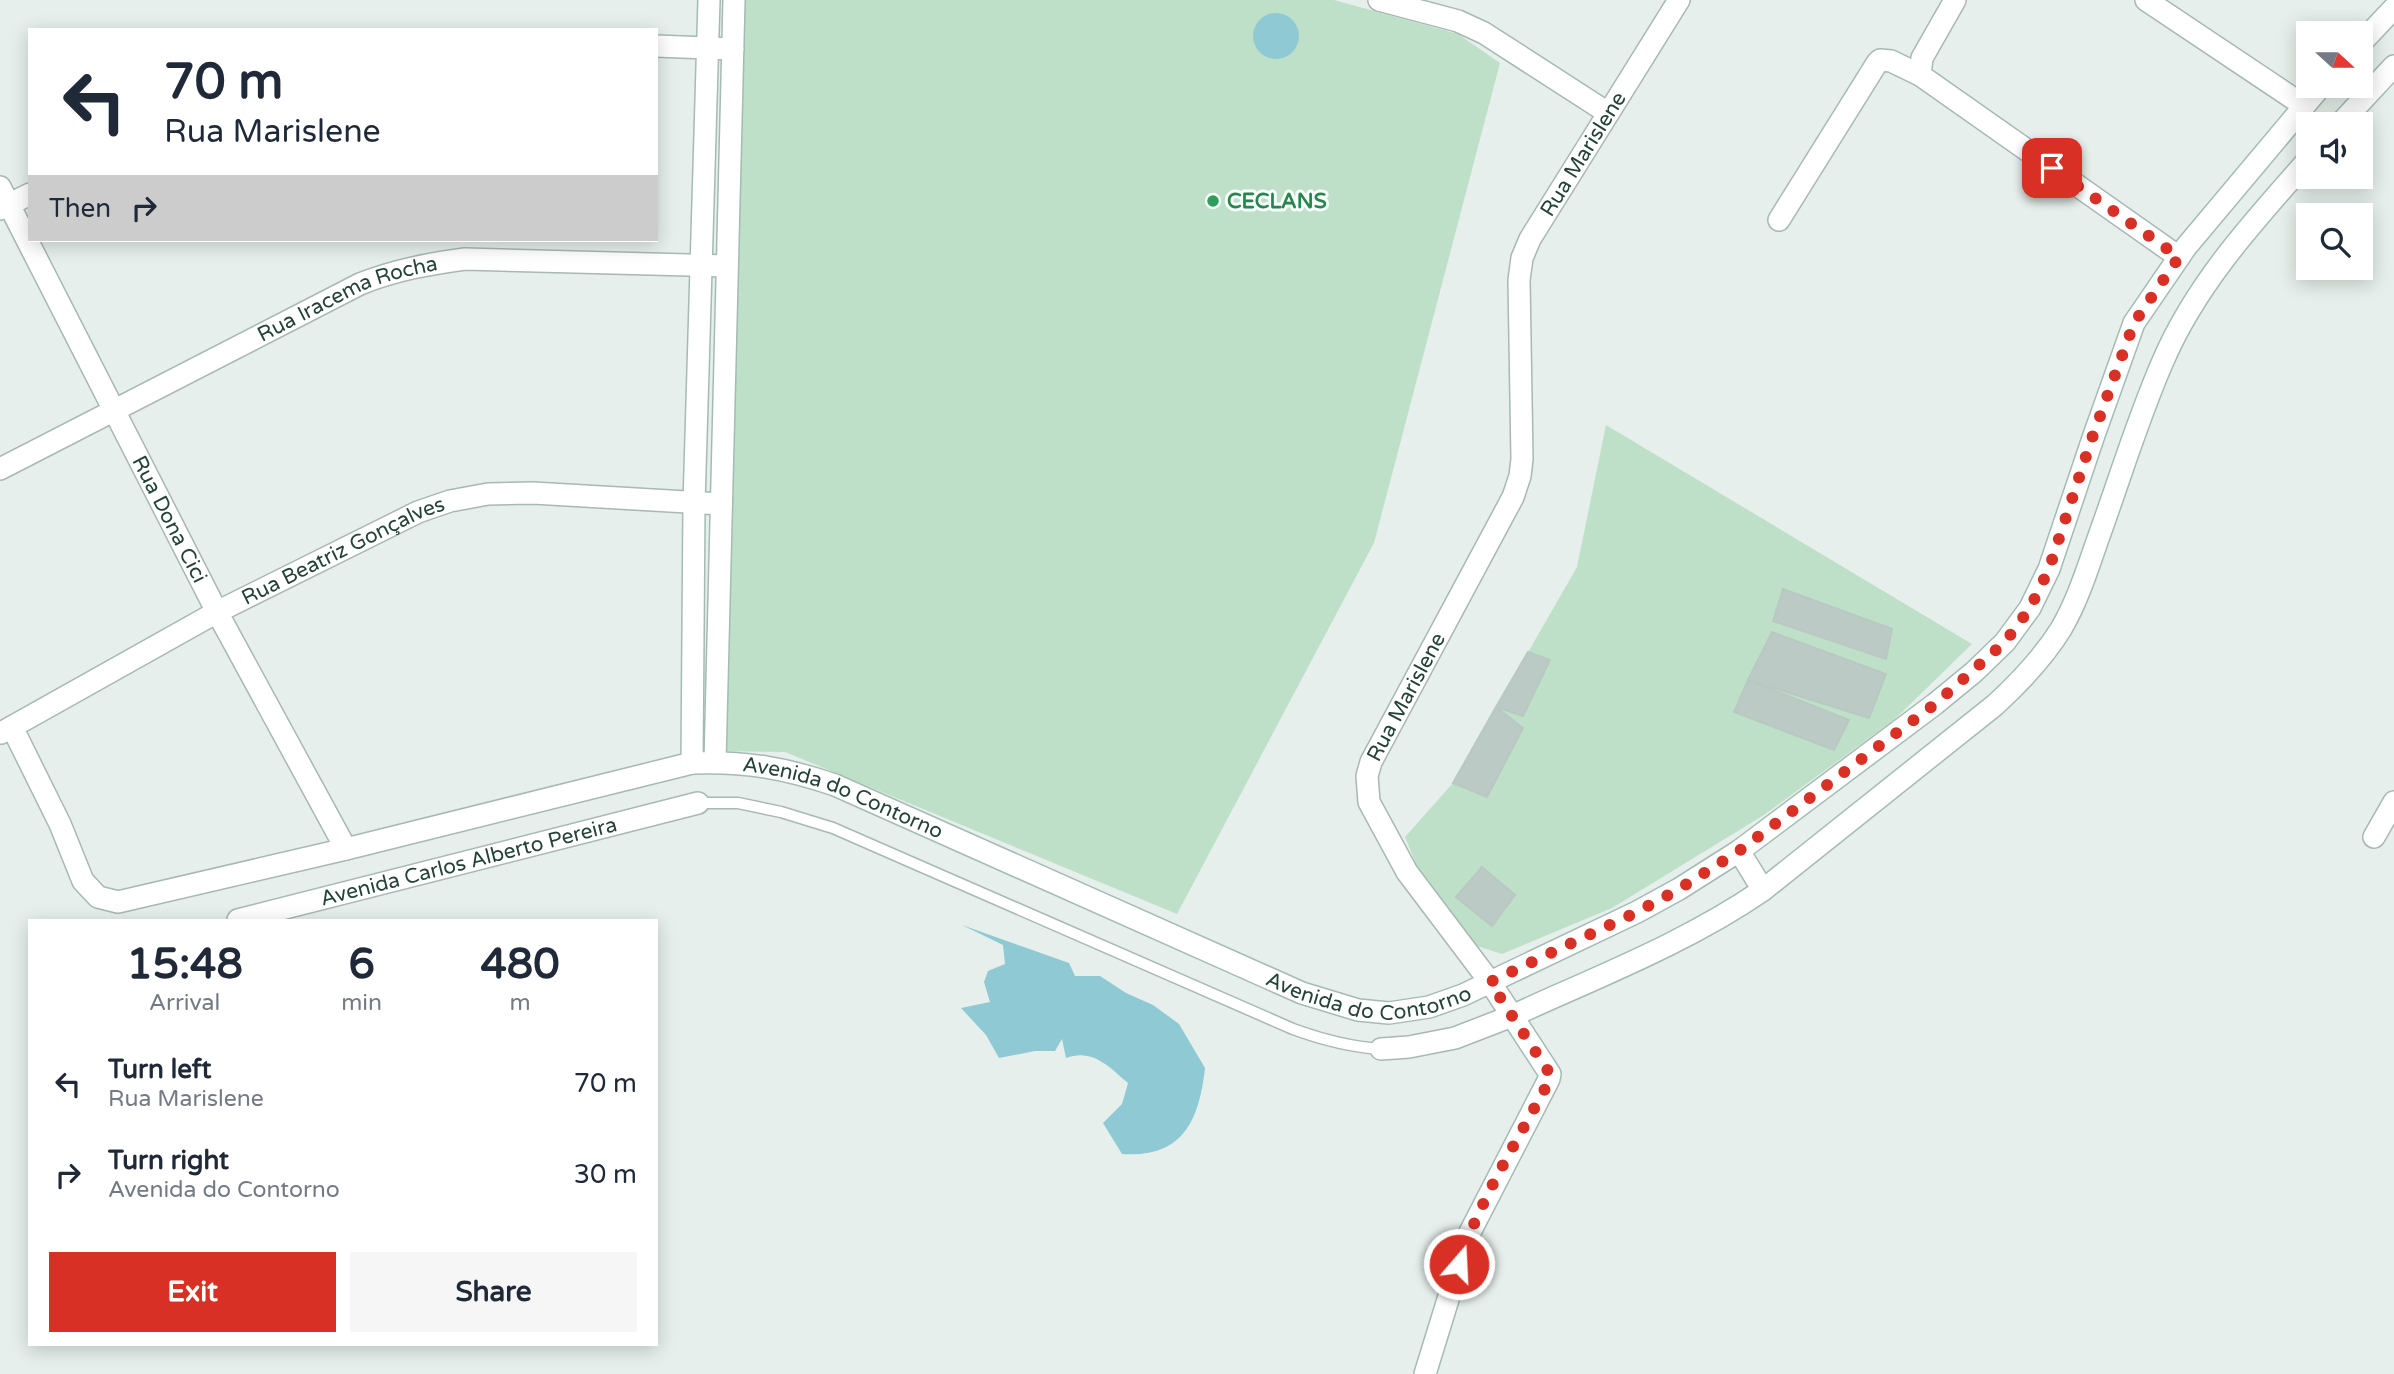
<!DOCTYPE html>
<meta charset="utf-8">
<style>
body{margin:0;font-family:"Varela Round",sans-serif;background:#f6f6f7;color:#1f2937;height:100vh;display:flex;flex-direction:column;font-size:26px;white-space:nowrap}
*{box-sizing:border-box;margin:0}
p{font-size:23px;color:#747a83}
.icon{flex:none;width:38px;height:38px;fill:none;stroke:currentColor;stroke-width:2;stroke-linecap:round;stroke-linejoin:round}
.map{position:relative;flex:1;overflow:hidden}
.side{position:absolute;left:28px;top:919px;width:630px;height:427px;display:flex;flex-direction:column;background:#fff;border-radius:0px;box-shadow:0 4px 18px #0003}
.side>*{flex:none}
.guide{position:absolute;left:28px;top:28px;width:630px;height:214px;border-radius:0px;box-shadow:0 4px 18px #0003;background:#fff;color:#1f2937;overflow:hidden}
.needle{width:46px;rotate:111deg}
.fabs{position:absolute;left:2296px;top:21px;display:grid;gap:14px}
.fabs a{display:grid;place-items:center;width:77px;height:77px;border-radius:0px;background:#fff;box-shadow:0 4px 18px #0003;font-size:35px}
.pin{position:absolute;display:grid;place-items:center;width:60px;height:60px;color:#fff;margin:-30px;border-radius:14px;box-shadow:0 4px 10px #0006}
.me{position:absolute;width:77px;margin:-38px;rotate:19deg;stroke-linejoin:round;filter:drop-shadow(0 0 5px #0008)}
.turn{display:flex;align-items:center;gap:24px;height:147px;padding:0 21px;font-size:32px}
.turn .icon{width:91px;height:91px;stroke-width:2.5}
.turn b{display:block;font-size:49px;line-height:60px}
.then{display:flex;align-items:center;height:66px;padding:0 21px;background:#0003;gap:14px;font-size:26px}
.eta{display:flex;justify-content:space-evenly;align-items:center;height:119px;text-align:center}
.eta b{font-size:42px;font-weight:700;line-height:49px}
.action{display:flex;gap:14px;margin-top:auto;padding:14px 21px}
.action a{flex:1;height:80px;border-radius:0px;background:#d93025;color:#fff;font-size:28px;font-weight:700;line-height:80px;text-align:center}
.action a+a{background:#f6f6f7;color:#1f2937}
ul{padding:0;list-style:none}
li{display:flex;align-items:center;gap:21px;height:91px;padding:0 21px}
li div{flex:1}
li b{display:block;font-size:26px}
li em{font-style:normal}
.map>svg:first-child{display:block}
.green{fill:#bfe0c8}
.water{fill:#8ec9d4}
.building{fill:#bbcac4;stroke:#b8c9c2;stroke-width:2}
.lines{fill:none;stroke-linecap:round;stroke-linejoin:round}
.lane-casing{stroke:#a8b8b2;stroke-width:13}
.street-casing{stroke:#a8b8b2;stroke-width:24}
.secondary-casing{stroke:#a4bbb3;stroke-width:24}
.lane{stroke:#fff;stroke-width:10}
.street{stroke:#fff;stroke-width:21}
.secondary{stroke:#fff;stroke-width:21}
.route{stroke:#d93025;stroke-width:12;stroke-dasharray:0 21.6}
.leisure-dot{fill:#2e9e5b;stroke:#f7fbf9;stroke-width:2.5}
.labels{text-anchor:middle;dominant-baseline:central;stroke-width:6;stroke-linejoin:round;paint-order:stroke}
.street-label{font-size:21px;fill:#24423a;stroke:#f7fbf9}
.leisure-label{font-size:21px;font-weight:bold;fill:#27864d;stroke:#f7fbf9;text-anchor:start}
</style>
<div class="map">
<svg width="2394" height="1374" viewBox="0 0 2394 1374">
<rect width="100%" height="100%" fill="#e6efeb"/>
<!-- green -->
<g class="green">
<path d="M740,0H1334L1458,34L1500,63L1374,543L1177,914L785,752L716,751Z"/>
<path d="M1606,425L1972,644L1895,719L1764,815L1612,908L1502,954L1477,946L1417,866L1405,837L1453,783L1577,567Z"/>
</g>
<!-- water -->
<g class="water">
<circle cx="1276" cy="36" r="23"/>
<path d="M962,925L1069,963L1075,976H1100L1126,993L1153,1005L1179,1024L1205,1068C1199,1121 1183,1158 1122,1154L1103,1123L1122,1104L1128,1083C1109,1067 1093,1048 1066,1058L1062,1039L1055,1051H1035L999,1058L986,1035L961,1008L990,1002L984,982L988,971L1005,964L1003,945Z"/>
</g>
<!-- building -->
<g class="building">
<path d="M1783,589L1892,629L1886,659L1773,621Z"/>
<path d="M1772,632L1886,674L1869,718L1748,680Z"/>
<path d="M1528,652L1550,660L1523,716L1496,707Z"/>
<path d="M1748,680L1849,720L1834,750L1734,712Z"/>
<path d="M1496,707L1523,728L1487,797L1453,783Z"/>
<path d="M1482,867L1515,895L1492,926L1456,897Z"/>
</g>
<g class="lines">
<!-- lane casing -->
<g class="lane-casing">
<path id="lane" d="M698,803H738L781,812L833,828L1293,1029C1323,1040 1350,1047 1381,1049"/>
</g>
<!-- street casing -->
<g class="street-casing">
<g id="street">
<path d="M1379,0L1458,21L1484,33L1608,113"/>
<path d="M1955,0L1922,58L1920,75L2179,257"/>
<path d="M2146,0L2303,105"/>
<path d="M656,46L733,49"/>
<path id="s1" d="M0,187L217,612L346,849"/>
<path d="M0,209L30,194"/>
<path d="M1779,220L1877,63L1880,60L1891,61L1920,75"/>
<path id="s2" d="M0,469L360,284C395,270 428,264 465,259L727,266"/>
<path d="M12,727L60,824L83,881L98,897L118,902L346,849L692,763"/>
<path id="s3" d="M1,733L217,612L418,512L450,501L488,494L533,493L721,504"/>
<path d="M2374,837L2394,802"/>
<path d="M1739,851L1763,890"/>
<path id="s4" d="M238,920L698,803"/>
<path id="s5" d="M1490,982L1407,872L1369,802L1367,776L1371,762L1513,497L1520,476L1522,459L1519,280L1522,258L1530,239L1679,0"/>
<path d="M1381,1049L1409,1047L1455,1038L1512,1016"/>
</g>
</g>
<!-- secondary casing -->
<g class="secondary-casing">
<g id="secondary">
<path id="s6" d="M709,0L694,504L692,763C745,761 785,768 835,785L1302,993L1358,1010L1389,1013L1429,1007L1463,995L1637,912L1679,889L1739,851L1935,704L1974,672L2005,642L2030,608L2049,569L2093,438L2134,323L2186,247L2321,86"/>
<path d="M2361,43L2394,8"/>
<path d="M2340,124L2394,66"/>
<path d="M715,762L734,0"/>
<path d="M1512,1016C1597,977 1686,943 1763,890L1995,705C2020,682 2043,658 2061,629C2078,600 2088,567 2099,536C2120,478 2138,418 2163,361C2196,284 2253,222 2308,160"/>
<path d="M1425,1374L1467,1238L1549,1079L1550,1074L1490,982"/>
</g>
</g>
<!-- lane -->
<use href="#lane" class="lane"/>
<!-- street -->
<use href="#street" class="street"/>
<!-- secondary -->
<use href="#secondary" class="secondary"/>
</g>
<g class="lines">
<!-- route -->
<path class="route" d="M1459,1264C1479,1201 1516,1143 1547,1085L1550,1074L1490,982L1637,912L1679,889L1739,851L1935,704L2005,642L2030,608L2049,569L2092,438L2134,323L2179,257L2052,168"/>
</g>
<!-- markers -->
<circle class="leisure-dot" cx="1213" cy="201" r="7"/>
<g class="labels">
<!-- street labels -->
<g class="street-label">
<text stroke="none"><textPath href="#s5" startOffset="920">Rua Marislene</textPath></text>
<text stroke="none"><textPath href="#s2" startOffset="388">Rua Iracema Rocha</textPath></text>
<text stroke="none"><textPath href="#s1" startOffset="373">Rua Dona Cici</textPath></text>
<text stroke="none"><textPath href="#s3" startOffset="388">Rua Beatriz Gonçalves</textPath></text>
<text stroke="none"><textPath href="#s5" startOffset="332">Rua Marislene</textPath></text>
<text stroke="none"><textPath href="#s6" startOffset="920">Avenida do Contorno</textPath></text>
<text stroke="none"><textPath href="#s4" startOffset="238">Avenida Carlos Alberto Pereira</textPath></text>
<text stroke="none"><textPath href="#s6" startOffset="1488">Avenida do Contorno</textPath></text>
</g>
<!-- leisure labels -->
<g class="leisure-label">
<text x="1227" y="201">CECLANS</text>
</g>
</g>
</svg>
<div class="fabs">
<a><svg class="needle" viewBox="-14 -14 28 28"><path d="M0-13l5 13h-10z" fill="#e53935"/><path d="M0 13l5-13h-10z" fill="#747a83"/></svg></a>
<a><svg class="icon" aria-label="sound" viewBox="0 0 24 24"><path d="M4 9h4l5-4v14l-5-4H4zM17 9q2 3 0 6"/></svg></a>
<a><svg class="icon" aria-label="search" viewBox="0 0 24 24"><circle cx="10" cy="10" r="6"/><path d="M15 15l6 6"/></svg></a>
</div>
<div class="pin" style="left:2052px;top:168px;background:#d93025"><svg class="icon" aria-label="arrive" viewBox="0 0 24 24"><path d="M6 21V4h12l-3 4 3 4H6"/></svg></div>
<svg class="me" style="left:1459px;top:1264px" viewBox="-20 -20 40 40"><circle r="17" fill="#d93025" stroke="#fff" stroke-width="3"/><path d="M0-11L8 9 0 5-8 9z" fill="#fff"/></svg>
<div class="guide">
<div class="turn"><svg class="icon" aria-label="left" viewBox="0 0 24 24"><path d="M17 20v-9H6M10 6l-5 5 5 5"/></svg><div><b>70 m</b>Rua Marislene</div></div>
<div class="then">Then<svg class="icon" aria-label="right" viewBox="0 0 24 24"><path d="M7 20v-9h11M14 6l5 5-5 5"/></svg></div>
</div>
<section class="side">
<div class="eta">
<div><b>15:48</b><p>Arrival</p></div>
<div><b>6</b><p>min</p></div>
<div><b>480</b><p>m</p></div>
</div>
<ul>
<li><svg class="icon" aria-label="left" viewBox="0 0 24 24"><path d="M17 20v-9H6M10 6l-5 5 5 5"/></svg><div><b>Turn left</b><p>Rua Marislene</p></div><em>70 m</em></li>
<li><svg class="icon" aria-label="right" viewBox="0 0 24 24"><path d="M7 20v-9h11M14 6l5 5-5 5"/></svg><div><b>Turn right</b><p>Avenida do Contorno</p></div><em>30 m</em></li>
</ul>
<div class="action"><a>Exit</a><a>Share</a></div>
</section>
</div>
